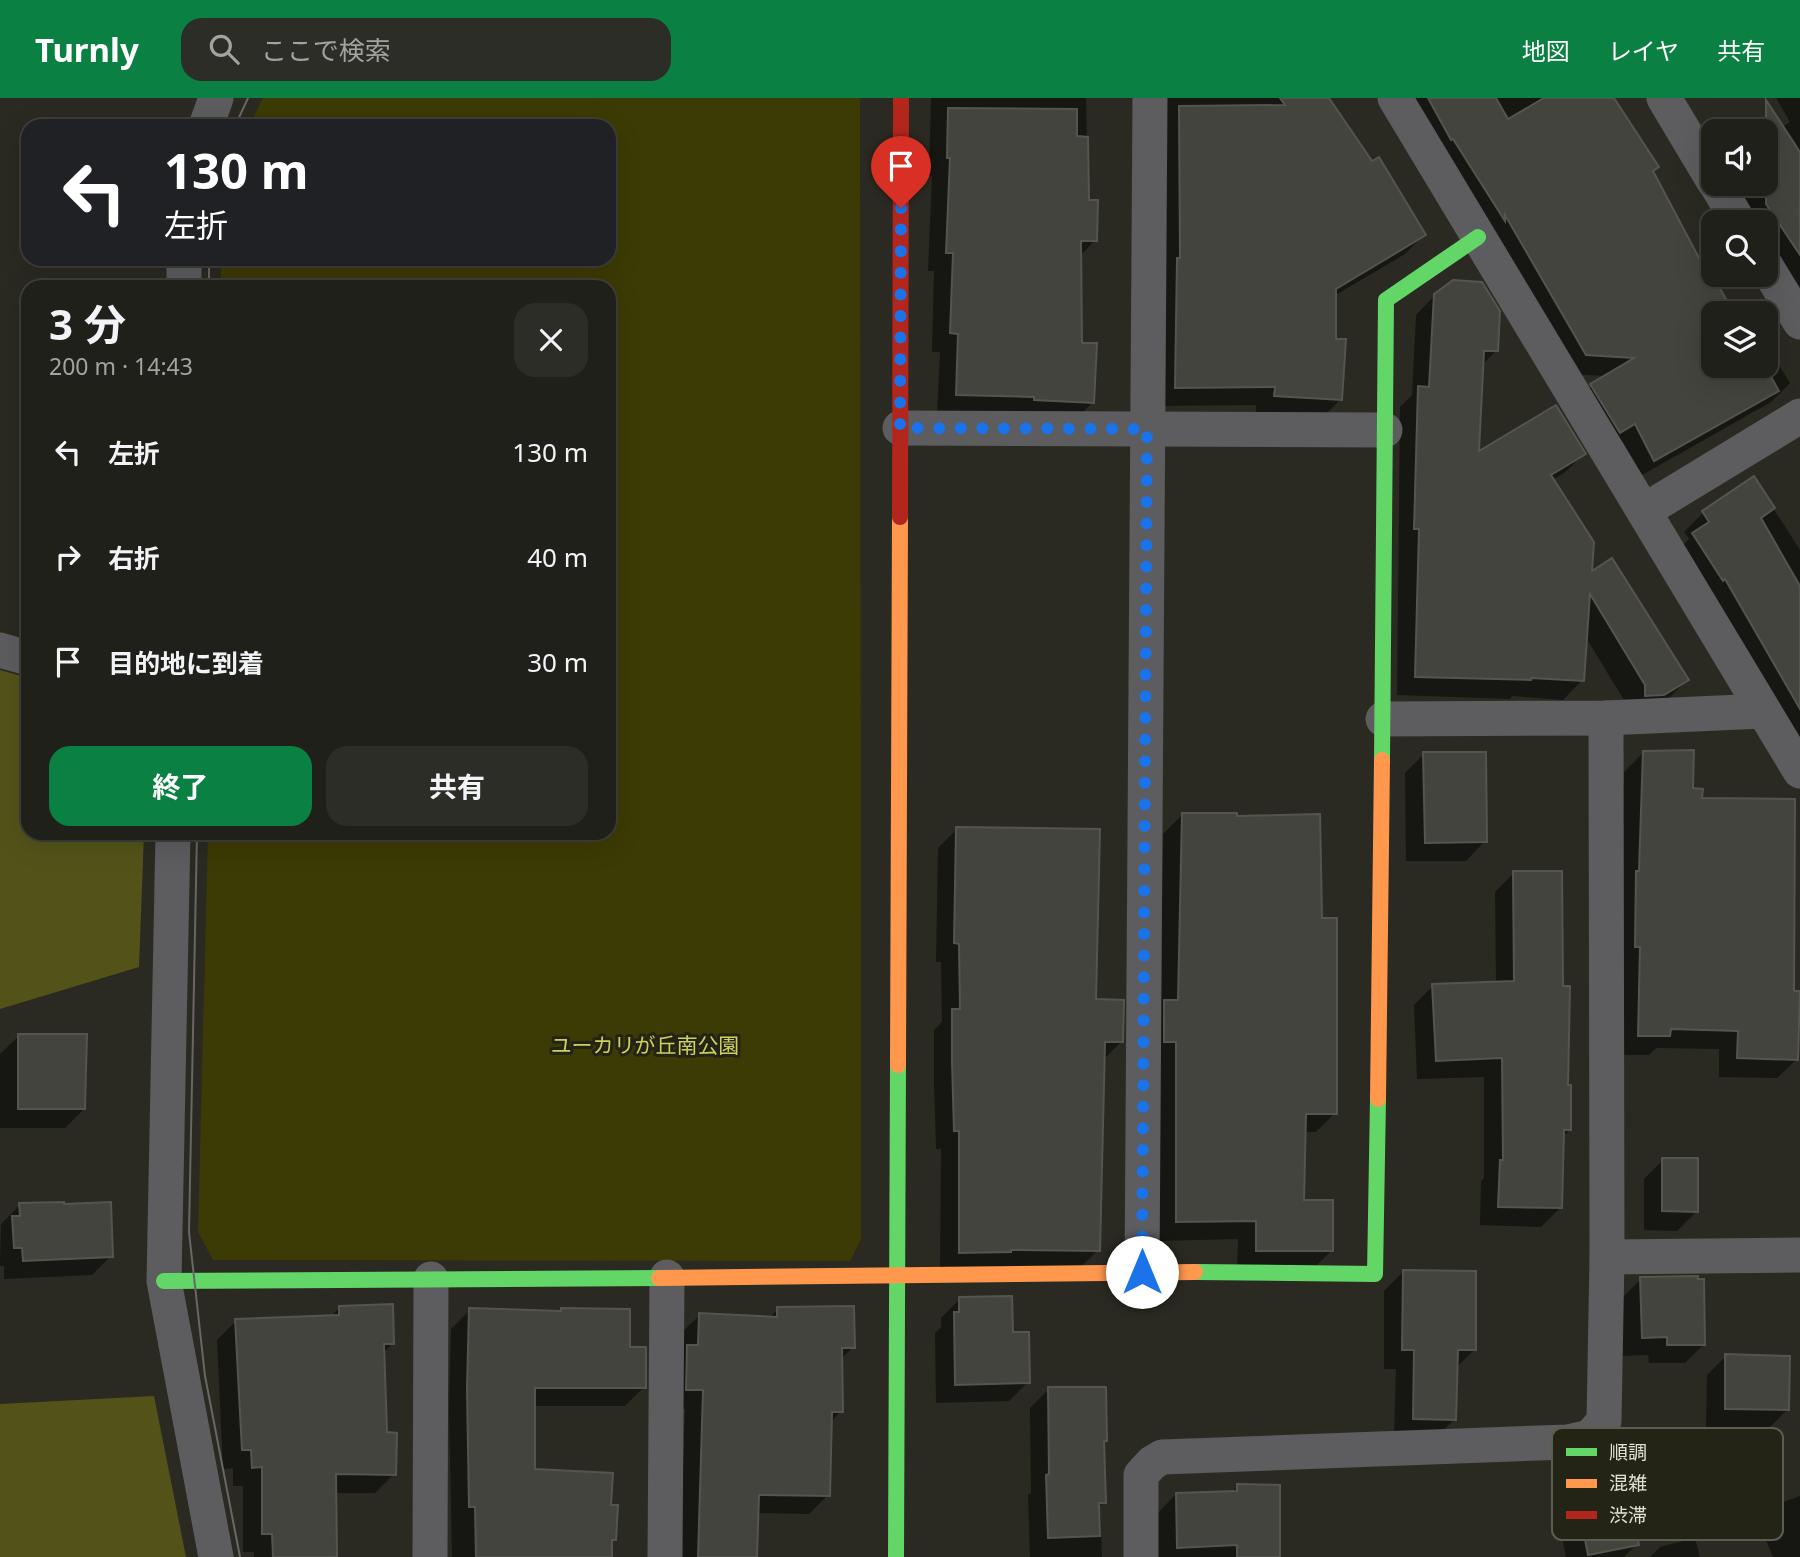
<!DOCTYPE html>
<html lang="ja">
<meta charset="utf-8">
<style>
body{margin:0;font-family:"Noto Sans","Noto Sans JP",sans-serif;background:#2d2d27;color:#f1f3f6;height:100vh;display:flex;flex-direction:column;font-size:26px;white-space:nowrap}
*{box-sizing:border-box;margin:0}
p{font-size:23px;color:#a2a3a2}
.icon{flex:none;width:38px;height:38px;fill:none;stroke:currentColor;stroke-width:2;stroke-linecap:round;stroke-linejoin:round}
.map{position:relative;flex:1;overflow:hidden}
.side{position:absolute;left:21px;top:182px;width:595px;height:560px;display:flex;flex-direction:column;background:#20201a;border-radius:21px;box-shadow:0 7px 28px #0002,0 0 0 2px #3d3e39}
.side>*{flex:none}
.guide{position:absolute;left:21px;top:21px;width:595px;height:147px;border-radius:21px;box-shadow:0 7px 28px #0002,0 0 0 2px #3d3e39;background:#202124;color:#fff;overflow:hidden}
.buttons{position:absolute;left:1701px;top:21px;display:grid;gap:14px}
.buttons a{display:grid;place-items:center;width:77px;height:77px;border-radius:14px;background:#20201a;box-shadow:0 7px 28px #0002,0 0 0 2px #3d3e39;font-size:35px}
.pin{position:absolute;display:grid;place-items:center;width:60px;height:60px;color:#fff;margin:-72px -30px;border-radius:50% 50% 50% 0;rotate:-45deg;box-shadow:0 0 7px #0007}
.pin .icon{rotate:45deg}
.me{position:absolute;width:77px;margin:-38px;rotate:0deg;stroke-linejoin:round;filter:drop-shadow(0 0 5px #0008)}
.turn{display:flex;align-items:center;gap:24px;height:147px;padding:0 28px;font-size:32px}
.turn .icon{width:91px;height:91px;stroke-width:2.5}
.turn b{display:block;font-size:49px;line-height:60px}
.round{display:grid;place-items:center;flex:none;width:74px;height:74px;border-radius:21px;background:#2d2d27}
.summary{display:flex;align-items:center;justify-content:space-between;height:119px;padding:0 28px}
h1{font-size:42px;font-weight:700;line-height:52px}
.cta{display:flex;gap:14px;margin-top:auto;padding:14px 28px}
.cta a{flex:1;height:80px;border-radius:21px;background:#0b8043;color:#fff;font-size:28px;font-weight:700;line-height:80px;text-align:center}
.cta a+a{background:#2d2d27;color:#f1f3f6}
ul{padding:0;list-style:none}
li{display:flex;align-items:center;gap:21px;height:105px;padding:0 28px}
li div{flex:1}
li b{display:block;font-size:26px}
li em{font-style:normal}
header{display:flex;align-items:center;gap:42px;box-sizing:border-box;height:98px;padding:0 35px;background:#0b8043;color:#fff}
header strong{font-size:33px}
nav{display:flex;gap:38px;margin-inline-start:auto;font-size:24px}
.search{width:490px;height:63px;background:#2d2d27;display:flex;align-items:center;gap:18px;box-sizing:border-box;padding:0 24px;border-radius:21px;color:#a2a3a2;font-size:26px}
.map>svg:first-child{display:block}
.green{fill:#3c3b05}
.forest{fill:#535319}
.shadow{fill:#0007}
.building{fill:#44443e;stroke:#55554f;stroke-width:2}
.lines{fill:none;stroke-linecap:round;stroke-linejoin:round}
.street{stroke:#5d5c5e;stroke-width:35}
.fast{stroke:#63d668;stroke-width:16}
.slow{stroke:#ff974d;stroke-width:16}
.jam{stroke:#b3261e;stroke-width:16}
.tram{stroke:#686766;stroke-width:2}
.route{stroke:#1a73e8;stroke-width:12;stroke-dasharray:0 21.6}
.labels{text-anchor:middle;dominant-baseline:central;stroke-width:6;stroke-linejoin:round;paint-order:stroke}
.park-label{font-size:21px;fill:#cece5d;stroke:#232415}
.key{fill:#232415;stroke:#5c5c4f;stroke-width:2}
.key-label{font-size:19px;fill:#e0e0d7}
</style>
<header>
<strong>Turnly</strong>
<div class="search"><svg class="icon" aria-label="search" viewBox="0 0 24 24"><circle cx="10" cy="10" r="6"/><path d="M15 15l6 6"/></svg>ここで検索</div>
<nav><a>地図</a><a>レイヤ</a><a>共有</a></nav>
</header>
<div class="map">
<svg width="1800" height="1459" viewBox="0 0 1800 1459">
<rect width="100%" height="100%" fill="#2a2a22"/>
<!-- green -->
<path class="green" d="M263,0H860L861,1141L850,1163L213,1162L198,1134L208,735H609V189H221V161H609V28H249Z"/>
<!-- forest -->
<g class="forest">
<path d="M0,572L28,580V735H144L139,869L0,911Z"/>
<path d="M154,1298L186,1459H0V1306Z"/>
</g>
<!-- shadow -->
<g class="shadow">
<path d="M931,0H1086L1088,104L1095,142L1080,158V246L1093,304L1074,323L937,316L940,254H932L934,173H928L932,78H929Z"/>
<path d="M1155,0H1327L1424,137L1405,156L1334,198V242L1341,301L1322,320L1256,316V307L1157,308Z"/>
<path d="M1399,0H1613L1708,179L1711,178L1732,215H1713V268H1766V246L1790,285L1771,304L1635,381L1573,306L1592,287L1607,278L1567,276Z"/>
<path d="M1776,0H1800V206L1766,157V124H1746L1720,86H1766V40L1790,24Z"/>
<path d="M1435,197L1496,253L1481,268L1478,356H1584L1564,375L1552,382L1590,476L1687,582L1668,601L1627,607L1585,538L1582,582L1563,602L1512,598L1510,601L1397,597L1400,309L1412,297L1416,217Z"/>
<path d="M1754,380L1800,452V660L1674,456L1689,441L1684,434L1703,415Z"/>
<path d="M1644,654L1701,702L1792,895L1797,961L1777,980L1719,979V951L1656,950L1649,957H1620V791L1624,674Z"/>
<path d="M1424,656L1485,743L1466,763H1406L1405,675Z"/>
<path d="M1182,717L1321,822L1335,1015L1316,1034H1304L1303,1103L1331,1153L1312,1172L1237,1171L1238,1141L1158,1143L1163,736Z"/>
<path d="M957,731L1094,903L1122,943L1103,962L1098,1152L1079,1171L940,1173L941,1051H936L934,984V932L942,924L941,864H936L938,750Z"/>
<path d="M1514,775L1566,988L1570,1032L1562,1039L1560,1110L1541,1129L1480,1127L1481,1083L1484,1080V979L1417,981L1414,907L1433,888L1496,885L1495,794Z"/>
<path d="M19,938L84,1011L65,1030H0V956Z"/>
<path d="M1663,1062L1696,1114L1677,1133L1644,1132V1081Z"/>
<path d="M20,1107L111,1158L92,1177L4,1181V1168H0L1,1126Z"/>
<path d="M1403,1174L1474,1252L1456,1270L1455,1321L1435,1340L1394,1339L1396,1271H1384V1193Z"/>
<path d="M1641,1181L1704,1246L1685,1265H1649L1648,1257L1623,1258L1622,1200Z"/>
<path d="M960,1201L1011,1236L1028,1284L1009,1303L936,1305L935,1235L941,1229V1220Z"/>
<path d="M339,1210L392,1246L383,1255L385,1336L394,1376L375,1395H335L337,1459H254V1454H243V1388H233V1370L223,1371L217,1242L236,1223L330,1219Z"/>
<path d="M778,1211L853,1249L840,1262L841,1313L830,1325L828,1397L809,1416L757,1415L756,1459H680L685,1311L668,1310L680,1236L700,1217L769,1220Z"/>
<path d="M470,1212L559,1214L561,1212L628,1251L644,1289L625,1308H533V1373L610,1409L614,1442L610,1446V1459H452L449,1311L451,1231Z"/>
<path d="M1726,1258L1787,1312L1768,1331L1706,1330L1707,1277Z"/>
<path d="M1049,1291L1106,1343L1102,1346L1104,1404L1100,1408L1102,1459H1030L1028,1397L1031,1395L1030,1310Z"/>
<path d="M1238,1388L1278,1459H1158L1157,1416L1176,1396L1231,1395Z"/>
<path d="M1577,1397L1637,1446L1624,1459H1566L1558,1416Z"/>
<path d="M1800,1398V1459H1773L1759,1425L1778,1406Z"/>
<path d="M1695,1440L1700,1459H1650L1660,1449Z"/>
</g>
<!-- building -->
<g class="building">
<path d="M1280,0H1329L1372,63L1379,59L1426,137L1336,191V241H1346L1342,302L1274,298L1275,289L1175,290L1177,160H1180L1179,8L1285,7Z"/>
<path d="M1428,0H1496L1508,21L1544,0H1614L1659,69L1653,73L1708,177L1711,175L1734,215H1713V268H1765L1779,293L1654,363L1635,326L1620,335L1590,286L1634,260L1586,257L1505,117V123L1453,41L1451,42Z"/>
<path d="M1766,2L1800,54V157L1766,106Z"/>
<path d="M948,10L1077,11V38L1088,39L1089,102H1098L1097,143H1081L1082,245H1097L1094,305L1034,302V299L956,297L958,236L950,235L953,155H946L950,60H947Z"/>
<path d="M1453,182L1482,184L1500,213L1498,253H1484L1479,353L1556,307L1586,356L1551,377L1594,444L1592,473L1612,460L1689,582L1664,597L1645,598V587L1590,496L1584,583L1531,580V582L1415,579L1419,431H1414L1418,288L1429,289L1434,196Z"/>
<path d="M1754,378L1775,410L1761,420L1800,488V611L1725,481L1723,483L1692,435L1709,424L1702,413Z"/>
<path d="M1694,652L1693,690L1703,691L1702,700L1795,701L1794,893H1800L1798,962L1737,960L1738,933L1671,931L1670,938H1638L1640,849H1635L1636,773H1639L1643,653Z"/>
<path d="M1423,654H1486L1487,744L1425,745Z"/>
<path d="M1182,715H1237V718L1320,716L1322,820H1337V1016H1306L1304,1102H1333V1153H1256V1123L1176,1124V944H1164V902H1178Z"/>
<path d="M956,729L1100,731L1096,901L1124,902L1123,944H1105L1100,1153L1011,1152V1154L959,1155V1033H954L952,964V911H960L959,846L954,845Z"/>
<path d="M1513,773H1562L1563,888H1570L1568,987H1571V1032H1564L1562,1110L1498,1109L1500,1062H1503L1502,960L1436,963L1432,886L1514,883Z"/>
<path d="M18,936H87L85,1011H18Z"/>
<path d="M1662,1060H1698V1114L1662,1113Z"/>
<path d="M64,1104V1106L111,1104L113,1159L23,1163L22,1150H14L12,1118H20L19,1105Z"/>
<path d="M1403,1172L1476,1173V1252H1458L1456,1322L1413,1321L1414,1252H1402Z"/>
<path d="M1698,1178V1181H1704L1705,1247H1667V1239L1642,1240L1640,1179Z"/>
<path d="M1012,1198L1013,1234H1029L1030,1285L955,1287L954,1214H959V1199Z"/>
<path d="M393,1206L394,1246H384L387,1334L397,1335L396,1377L336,1376L337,1459H273L272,1436H262V1369L252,1370L251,1352H242L235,1221L339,1217V1208Z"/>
<path d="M854,1208L855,1250H842L843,1314H832L830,1398L759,1397L757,1459H698L703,1292H686L687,1247H698L699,1215L777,1219V1209Z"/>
<path d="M469,1210L561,1213V1210L630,1211V1249H646V1290H535V1371L613,1375L611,1407H618L616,1442H612V1459H476L475,1409H469L467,1291Z"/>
<path d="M1725,1256L1790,1258L1789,1312L1725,1311Z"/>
<path d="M1048,1289H1106L1107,1343H1104L1106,1405H1099L1100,1438L1048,1440L1046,1377L1049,1376Z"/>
<path d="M1626,1385L1639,1447L1588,1457L1576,1396Z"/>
<path d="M1237,1386L1280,1387V1459H1237V1447L1177,1450L1176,1395L1237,1393Z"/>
</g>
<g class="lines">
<!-- street -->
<g class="street">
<path d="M1395,0L1800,673"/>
<path d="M1664,0L1713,82"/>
<path d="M206,28L216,0"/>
<path d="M1716,86L1739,124"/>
<path d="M1766,168L1800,224"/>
<path d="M184,189V161"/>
<path d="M900,330L1385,332"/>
<path d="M1644,413L1800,318"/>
<path d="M0,552L28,560"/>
<path d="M1383,621L1606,620L1763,613"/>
<path d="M173,735L164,1183L216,1459"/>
<path d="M1607,1159L1800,1157"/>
<path d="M1142,1174L1150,0"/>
<path d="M430,1459L431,1181"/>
<path d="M665,1459L667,1179"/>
<path d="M1141,1459V1377L1152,1365L1162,1359L1567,1344L1590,1339L1604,1323L1607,1159L1606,620"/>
</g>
<!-- fast -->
<g class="fast">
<path d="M1382,662L1386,202L1478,139"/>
<path d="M1195,1174L1375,1176L1378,1001"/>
<path d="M164,1183L659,1180"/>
<path d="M896,1459L898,967"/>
</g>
<!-- slow -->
<g class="slow">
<path d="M898,967L900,419"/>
<path d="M1378,1001L1382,662"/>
<path d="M659,1180L1195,1174"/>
</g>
<!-- jam -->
<path class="jam" d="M900,419L901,0"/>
<!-- tram -->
<g class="tram">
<path d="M235,28L248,0"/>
<path d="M209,189V161"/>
<path d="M197,735L189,1134L205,1278L240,1459"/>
</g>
</g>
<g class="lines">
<!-- route -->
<path class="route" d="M901,110L900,330L1147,331L1142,1174"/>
</g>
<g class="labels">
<!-- park labels -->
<g class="park-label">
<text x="645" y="947">ユーカリが丘南公園</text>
</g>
</g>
<!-- legend -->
<rect x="1552" y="1330" width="231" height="112" rx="10" class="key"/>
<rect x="1566" y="1350" width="31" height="8" fill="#63d668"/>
<rect x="1566" y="1381" width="31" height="9" fill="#ff974d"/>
<rect x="1566" y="1413" width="31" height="8" fill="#b3261e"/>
<g class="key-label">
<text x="1609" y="1361">順調</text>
<text x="1609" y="1392">混雑</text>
<text x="1609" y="1424">渋滞</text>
</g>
</svg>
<div class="buttons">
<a><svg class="icon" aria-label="sound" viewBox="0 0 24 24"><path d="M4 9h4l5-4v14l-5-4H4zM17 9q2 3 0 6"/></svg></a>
<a><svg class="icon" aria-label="search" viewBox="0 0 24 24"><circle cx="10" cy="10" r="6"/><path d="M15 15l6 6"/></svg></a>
<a><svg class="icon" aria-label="layers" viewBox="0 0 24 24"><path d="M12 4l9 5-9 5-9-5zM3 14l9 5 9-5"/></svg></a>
</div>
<div class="pin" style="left:901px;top:110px;background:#d93025"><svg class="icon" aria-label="arrive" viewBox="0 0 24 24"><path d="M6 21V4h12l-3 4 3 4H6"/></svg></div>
<svg class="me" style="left:1142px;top:1174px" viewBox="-20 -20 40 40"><circle r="19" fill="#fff"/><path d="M0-13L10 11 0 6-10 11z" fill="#1a73e8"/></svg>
<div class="guide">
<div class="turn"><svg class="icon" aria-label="left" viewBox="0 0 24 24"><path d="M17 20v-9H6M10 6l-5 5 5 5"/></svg><div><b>130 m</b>左折</div></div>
</div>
<section class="side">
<div class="summary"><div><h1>3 分</h1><p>200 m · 14:43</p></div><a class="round"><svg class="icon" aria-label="close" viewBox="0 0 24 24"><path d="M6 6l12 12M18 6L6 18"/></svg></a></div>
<ul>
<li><svg class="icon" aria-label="left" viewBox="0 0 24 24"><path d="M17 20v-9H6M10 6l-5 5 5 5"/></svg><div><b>左折</b></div><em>130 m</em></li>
<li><svg class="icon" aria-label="right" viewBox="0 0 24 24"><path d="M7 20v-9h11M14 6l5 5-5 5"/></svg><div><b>右折</b></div><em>40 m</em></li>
<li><svg class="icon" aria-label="arrive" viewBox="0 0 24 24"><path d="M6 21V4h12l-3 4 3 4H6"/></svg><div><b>目的地に到着</b></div><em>30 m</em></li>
</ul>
<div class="cta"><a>終了</a><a>共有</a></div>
</section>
</div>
